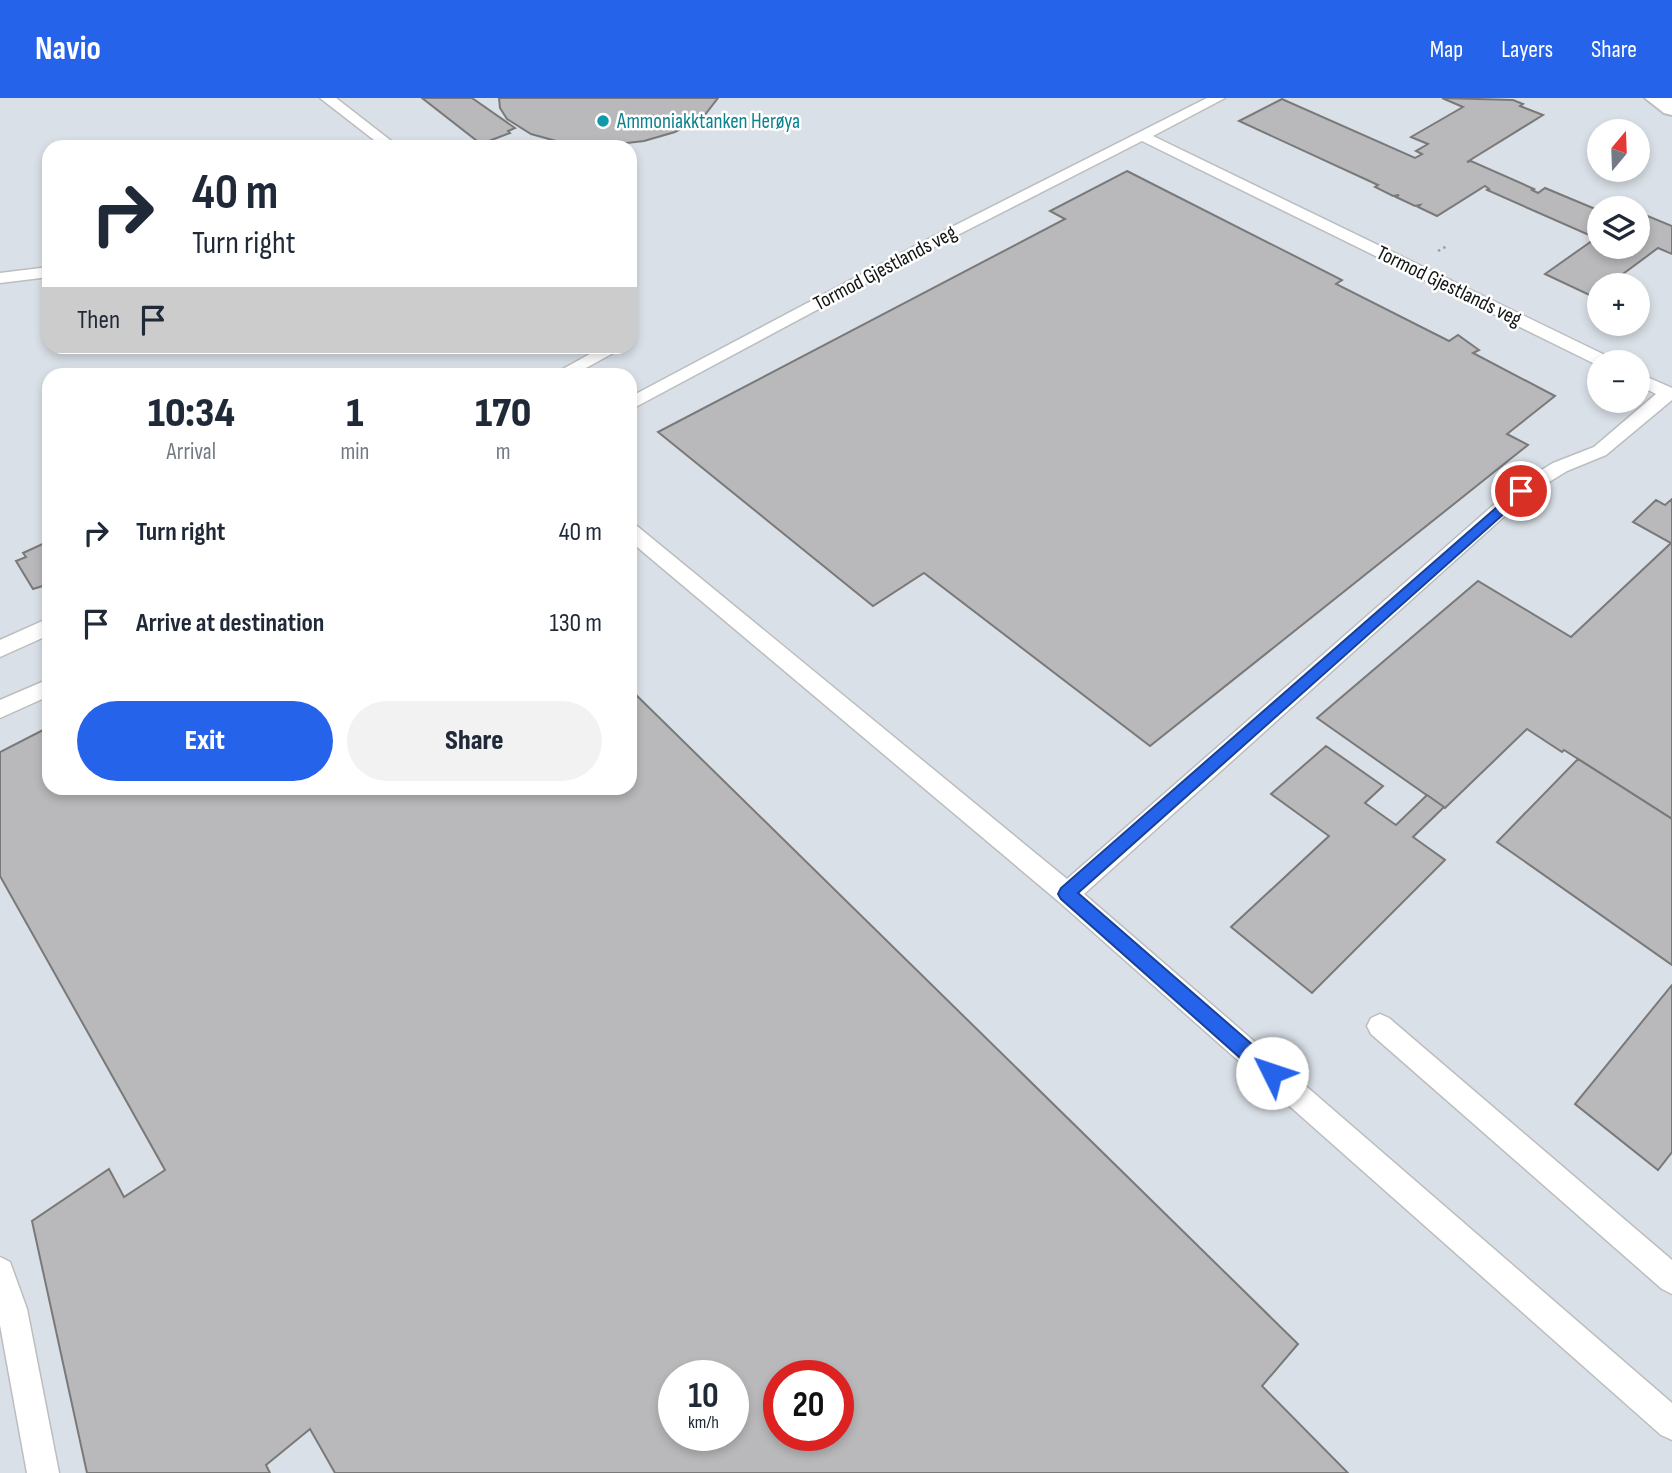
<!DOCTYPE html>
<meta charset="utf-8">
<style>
body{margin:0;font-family:"Sofia Sans Condensed",sans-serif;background:#f2f2f3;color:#1f2937;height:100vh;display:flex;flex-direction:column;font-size:26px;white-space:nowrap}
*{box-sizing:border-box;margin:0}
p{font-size:23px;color:#747a83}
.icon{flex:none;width:38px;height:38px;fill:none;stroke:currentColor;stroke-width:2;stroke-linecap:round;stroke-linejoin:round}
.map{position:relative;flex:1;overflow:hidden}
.panel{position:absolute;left:42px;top:270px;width:595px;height:427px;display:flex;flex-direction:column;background:#fff;border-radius:21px;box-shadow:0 4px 10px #0003}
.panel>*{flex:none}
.hud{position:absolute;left:42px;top:42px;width:595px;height:214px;border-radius:21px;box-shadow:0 4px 10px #0003;background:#fff;color:#1f2937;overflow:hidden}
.needle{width:46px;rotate:19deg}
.fabs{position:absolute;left:1587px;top:21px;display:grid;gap:14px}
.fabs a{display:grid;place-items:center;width:63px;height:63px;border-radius:50%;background:#fff;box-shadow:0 4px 10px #0003;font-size:35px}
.speed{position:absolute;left:658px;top:1262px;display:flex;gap:14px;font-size:35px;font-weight:700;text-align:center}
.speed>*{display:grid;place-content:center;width:91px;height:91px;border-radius:50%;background:#fff;box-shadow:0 4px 10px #0003;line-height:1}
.speed small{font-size:18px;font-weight:400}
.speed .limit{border:10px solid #d22;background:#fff;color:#111}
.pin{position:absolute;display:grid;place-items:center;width:60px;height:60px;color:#fff;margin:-30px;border:4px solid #fff;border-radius:50%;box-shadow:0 2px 7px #0007}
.me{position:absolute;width:77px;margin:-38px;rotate:311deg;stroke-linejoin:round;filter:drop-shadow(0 0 5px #0008)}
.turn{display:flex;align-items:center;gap:24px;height:147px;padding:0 35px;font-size:32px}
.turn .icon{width:91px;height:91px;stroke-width:2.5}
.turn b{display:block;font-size:49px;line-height:60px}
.then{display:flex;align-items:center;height:66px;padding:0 35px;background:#0003;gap:14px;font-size:26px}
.eta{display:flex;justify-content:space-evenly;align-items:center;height:119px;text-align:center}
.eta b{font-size:42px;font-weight:800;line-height:49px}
.action{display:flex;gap:14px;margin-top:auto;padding:14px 35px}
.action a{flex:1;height:80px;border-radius:42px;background:#2563eb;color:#fff;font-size:28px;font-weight:800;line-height:80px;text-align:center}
.action a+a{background:#f2f2f3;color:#1f2937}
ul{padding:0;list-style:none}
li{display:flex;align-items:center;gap:21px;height:91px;padding:0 35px}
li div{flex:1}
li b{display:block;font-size:26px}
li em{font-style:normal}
header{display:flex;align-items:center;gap:42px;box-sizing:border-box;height:98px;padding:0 35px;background:#2563eb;color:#fff}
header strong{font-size:33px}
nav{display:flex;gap:38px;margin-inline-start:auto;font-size:24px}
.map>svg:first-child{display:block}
.built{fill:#d9e0e7;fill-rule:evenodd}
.building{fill:#b9b8ba;stroke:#79797a;stroke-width:2;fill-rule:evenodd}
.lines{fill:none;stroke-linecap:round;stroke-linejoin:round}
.service-casing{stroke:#bcbdbf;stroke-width:3}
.minor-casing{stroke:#bcbdbf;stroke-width:4}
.path{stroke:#9fa0a1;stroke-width:2.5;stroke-dasharray:2.5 3.5;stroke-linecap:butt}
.service{fill:#fff;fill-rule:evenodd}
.minor{fill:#fff;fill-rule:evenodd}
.route{fill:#2563eb;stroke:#184099;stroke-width:2}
.culture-dot{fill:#0f9aa8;stroke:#fff;stroke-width:2.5}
.labels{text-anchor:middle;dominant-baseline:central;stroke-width:5;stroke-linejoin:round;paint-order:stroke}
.far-culture-label{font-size:21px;fill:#0d838f;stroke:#fff;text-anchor:start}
.far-street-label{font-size:21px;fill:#131414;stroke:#fff}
</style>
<header>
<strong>Navio</strong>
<nav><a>Map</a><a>Layers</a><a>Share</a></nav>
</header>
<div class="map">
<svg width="1672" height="1375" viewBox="0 0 1672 1375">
<rect width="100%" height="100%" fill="#ebeced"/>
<!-- built -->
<path class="built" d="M0,0H1672V1375H0ZM1600,33H1638V72H1600ZM49,49H630V248H49ZM1600,110H1638V149H1600ZM1600,187H1638V226H1600ZM1600,264H1638V303H1600ZM49,276H630V690H49ZM674,1278H733V1337H674ZM779,1278H838V1337H779Z"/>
<!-- building -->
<g class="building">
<path d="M422,0H472L515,30L508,33L510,35L481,46Z"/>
<path d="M499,0H718L704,18L675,34L644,43L601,48L567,46L531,36L507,21L500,10Z"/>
<path d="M1442,0L1513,2L1523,6L1520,8L1543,17L1467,64L1471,63L1534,91L1532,92L1538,95L1545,90L1600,113V149H1638V114L1672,128V156L1658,150L1608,187H1600V202L1545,176L1596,140L1487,92L1489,91L1485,88L1437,118L1418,109L1420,107L1415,108L1396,99L1399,97L1393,98L1375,89L1378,87L1239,23L1282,1L1415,60L1422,56L1416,53L1428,46L1411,39L1463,9Z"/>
<path d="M1127,73L1342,182L1336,186L1449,243L1458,237L1479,252L1473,255L1555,298L1507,336L1528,347L1150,648L924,475L873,508L658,334L1065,121L1050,113Z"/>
<path d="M1672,401V721L1564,652L1562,654L1527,631L1445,710L1317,620L1478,483L1571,539L1671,445L1633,424L1656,402L1665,407Z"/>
<path d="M49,443V486L33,491L16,463L26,459L23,455Z"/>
<path d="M630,591L1298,1246L1262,1288L1348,1375H335L310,1331L266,1367L270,1375H87L32,1123L109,1071L124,1099L165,1072L0,778V654L49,629V690H630ZM674,1278H733V1337H674ZM779,1278H838V1337H779Z"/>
<path d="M1326,648L1383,688L1365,705L1396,727L1427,697L1444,709L1413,739L1445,762L1312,895L1231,829L1329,738L1271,696Z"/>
<path d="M1578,661L1672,721V867L1497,744Z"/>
<path d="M1672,887V1054L1658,1072L1575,1006Z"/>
</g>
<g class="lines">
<!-- service casing -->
<g class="service-casing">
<g id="service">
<path d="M320,0H336L399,49H383Z"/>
<path d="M1207,0H1225L1153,38L1611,260L1614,264H1600L1599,268L1142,43L942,145L630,312V299L932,139Z"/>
<path d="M49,169V179L0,185V175Z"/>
<path d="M604,248H626L575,276H554Z"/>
<path d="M1638,275L1672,290V302L1606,357L1567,373L1528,397L1084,796L1672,1305V1342L1661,1337L1058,803L630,443V426L637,428L1067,781L1514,389L1553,365L1594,349L1656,296L1638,287Z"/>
<path d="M49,520V537L0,559V542Z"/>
<path d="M49,581V598L0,620V602Z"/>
<path d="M1380,916L1389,920L1672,1162V1196L1662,1191L1371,936L1367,928L1371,920Z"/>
<path d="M0,1159L10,1164L27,1211L59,1375H27L0,1227Z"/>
</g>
</g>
<!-- minor casing -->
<g class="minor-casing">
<path id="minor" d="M1645,0H1672V17L1664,15Z"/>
</g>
<!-- path -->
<path class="path" d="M1438,153L1447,148"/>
<!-- service -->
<use href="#service" class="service"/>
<!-- minor -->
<use href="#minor" class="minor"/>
</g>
<!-- route -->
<path class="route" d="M1521,388L1526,390V396L1078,795L1278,969L1281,975L1278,982L1272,984L1265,982L1061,801L1058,796L1061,790Z"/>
<!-- markers -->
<circle class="culture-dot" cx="603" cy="23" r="7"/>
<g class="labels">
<!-- far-culture labels -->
<g class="far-culture-label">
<text x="617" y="23">Ammoniakktanken Herøya</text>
</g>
<!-- far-street labels -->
<g class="far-street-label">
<text transform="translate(885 170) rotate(-28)">Tormod Gjestlands veg</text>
<text transform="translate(1449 188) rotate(26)">Tormod Gjestlands veg</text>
</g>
</g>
</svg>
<div class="fabs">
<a><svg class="needle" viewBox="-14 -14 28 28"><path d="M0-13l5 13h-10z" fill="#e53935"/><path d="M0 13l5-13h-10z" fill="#747a83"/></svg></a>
<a><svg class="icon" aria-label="layers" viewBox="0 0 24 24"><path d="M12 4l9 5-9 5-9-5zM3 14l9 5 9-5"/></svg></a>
<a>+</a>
<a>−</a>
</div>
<div class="speed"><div>10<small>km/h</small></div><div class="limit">20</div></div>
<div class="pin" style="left:1521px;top:393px;background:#d93025"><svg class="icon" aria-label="arrive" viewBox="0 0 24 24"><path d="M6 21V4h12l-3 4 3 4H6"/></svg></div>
<svg class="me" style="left:1272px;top:975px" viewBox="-20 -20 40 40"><circle r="19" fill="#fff"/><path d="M0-13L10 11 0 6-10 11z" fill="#2563eb"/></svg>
<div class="hud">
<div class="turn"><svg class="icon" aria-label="right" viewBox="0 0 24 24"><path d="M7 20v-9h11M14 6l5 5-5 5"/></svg><div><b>40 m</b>Turn right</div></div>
<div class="then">Then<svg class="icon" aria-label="arrive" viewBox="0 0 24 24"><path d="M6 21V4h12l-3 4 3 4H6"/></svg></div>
</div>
<section class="panel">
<div class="eta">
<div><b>10:34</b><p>Arrival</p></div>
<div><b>1</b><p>min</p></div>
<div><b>170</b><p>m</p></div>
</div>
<ul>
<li><svg class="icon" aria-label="right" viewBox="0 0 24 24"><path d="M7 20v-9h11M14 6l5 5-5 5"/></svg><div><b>Turn right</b></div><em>40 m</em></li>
<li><svg class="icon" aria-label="arrive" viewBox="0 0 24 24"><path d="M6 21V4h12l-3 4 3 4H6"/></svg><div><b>Arrive at destination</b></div><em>130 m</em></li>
</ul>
<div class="action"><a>Exit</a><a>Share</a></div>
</section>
</div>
